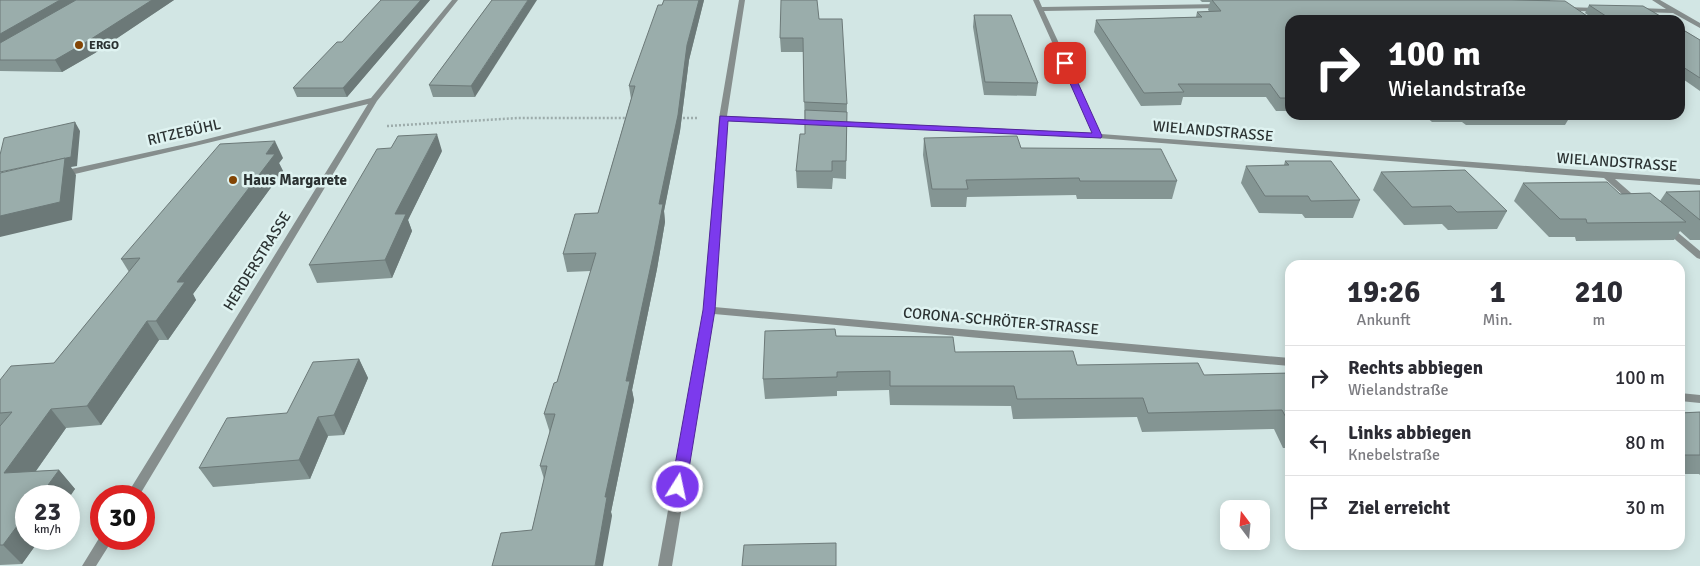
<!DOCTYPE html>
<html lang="de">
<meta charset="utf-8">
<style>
body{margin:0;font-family:Signika,sans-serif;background:#f7f7f7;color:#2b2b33;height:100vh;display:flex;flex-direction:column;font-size:19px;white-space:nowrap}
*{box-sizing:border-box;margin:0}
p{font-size:16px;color:#7c7c81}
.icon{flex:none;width:28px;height:28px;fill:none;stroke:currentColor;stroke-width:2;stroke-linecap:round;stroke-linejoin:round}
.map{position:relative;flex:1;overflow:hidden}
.sheet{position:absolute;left:1285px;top:260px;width:400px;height:290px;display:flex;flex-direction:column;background:#fff;border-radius:15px;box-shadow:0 2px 12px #0003}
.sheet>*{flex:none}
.hud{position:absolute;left:1285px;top:15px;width:400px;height:105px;border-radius:15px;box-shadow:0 2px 12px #0003;background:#202124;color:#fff;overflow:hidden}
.needle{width:32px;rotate:344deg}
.tools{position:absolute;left:1220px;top:500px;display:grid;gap:10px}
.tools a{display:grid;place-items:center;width:50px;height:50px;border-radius:10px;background:#fff;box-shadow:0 2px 12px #0003;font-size:25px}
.speed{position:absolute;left:15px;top:485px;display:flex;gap:10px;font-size:25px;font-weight:700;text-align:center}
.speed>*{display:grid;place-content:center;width:65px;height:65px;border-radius:50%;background:#fff;box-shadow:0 2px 12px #0003;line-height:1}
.speed small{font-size:12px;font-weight:400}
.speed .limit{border:8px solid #d22;background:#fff;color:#111}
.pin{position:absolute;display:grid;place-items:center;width:42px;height:42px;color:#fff;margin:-21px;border-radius:10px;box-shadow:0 2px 8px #0006}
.me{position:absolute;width:55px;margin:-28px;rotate:10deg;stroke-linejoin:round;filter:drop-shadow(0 0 4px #0008)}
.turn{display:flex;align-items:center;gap:18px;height:105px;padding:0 20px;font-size:22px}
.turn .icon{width:65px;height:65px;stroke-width:2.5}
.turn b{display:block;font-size:35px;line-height:42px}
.eta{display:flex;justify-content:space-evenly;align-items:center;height:85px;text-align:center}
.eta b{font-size:30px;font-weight:700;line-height:35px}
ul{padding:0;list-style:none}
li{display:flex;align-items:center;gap:15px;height:65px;padding:0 20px;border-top:1px solid #e1e1e2}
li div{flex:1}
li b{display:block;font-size:19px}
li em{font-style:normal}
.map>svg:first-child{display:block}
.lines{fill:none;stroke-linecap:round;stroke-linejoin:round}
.path{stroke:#9dacab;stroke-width:2.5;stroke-dasharray:2 2;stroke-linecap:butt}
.minor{fill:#868e8d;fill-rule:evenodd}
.wall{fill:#849593}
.shaded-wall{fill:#6c7978}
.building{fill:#9aadab;stroke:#6c7978}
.route{fill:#7c3aed;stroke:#51269a}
.poi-dot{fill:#834505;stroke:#dff3f1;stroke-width:2}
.labels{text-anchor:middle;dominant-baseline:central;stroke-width:5;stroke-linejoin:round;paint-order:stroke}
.far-poi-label{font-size:12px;font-weight:bold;fill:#2b3232;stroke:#dff3f1;text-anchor:start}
.street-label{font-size:15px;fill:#2b3232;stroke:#dff3f1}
.poi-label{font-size:15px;font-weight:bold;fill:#2b3232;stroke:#dff3f1;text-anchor:start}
</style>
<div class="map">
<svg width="1700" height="566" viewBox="0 0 1700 566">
<rect width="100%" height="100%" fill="#d2e6e4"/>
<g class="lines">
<!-- path -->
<g class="path">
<path d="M679,118H698"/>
<path d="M387,126L518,118H628"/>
</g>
<!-- minor -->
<g class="minor">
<path d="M452,0H458L377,101L139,496H126L368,104L195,146L62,177L58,174L62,171L195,142L371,98Z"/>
<path d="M739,0H745L727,116L817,120L821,122L817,124L727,121L714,307L1290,358V366L714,314L672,566H658L704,310L719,118Z"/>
<path d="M1033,0H1039L1042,7L1221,4L1224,6L1221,8L1044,11L1101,134L1700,179V185L1615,179L1639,200L1640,202L1636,205L1633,204L1604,178L1098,138L834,125L830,123L834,121L1093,133Z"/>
<path d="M1652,0H1660L1700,23V28L1673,13L1638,12L1635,10L1638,8L1666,9Z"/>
<path d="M1563,7L1599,8L1602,10L1599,12L1561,10V8Z"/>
<path d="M1667,225L1670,226L1700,251V259L1697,258L1664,230L1662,228Z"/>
<path d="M1680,393L1700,395V403L1680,401Z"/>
<path d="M101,535V539H113L96,566H82Z"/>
</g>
</g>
<!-- wall -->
<g class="wall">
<path d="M0,0H174L95,53L62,72L0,71Z"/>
<path d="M381,0H430L347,97H297L293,88L342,42Z"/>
<path d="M492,0L475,97H433L429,85Z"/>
<path d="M664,0H704L689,60L680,131L664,211L665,222L657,269L632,390L634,400L611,512L612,516L532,530L544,479L540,466L550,433L544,414L557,382L591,271L567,272L563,254L598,213L631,99L629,86Z"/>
<path d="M1200,0H1550V1L1290,20V111H1276L1266,97H1183L1181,105L1141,106L1094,32L1096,20L1196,17L1197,12L1209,11L1208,10L1210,2H1202Z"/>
<path d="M1589,5L1667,20H1595L1585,13Z"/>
<path d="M974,15L1038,83L1036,96L984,95L973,27Z"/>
<path d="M819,19L847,104L846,179L833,178L832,189L797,188L796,171L805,134L803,52H781L780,38Z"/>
<path d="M1680,28L1700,40V91L1680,77Z"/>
<path d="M1424,115H1571L1565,125H1466L1462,122H1432Z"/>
<path d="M924,138L1021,148L1177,181L1172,199H1077L1076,195L967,197L966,207H931L923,155Z"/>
<path d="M442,151L408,220L412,231L392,278L317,283L309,265Z"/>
<path d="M283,158L279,163L283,171L193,294L196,300L168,340H159L101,425L66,428L36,471L59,470L75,489L26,539H40L22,564L0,565V380L54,363L129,272L121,259Z"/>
<path d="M1285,161L1360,200L1353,218H1305L1302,214L1259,213L1241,183L1246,166L1284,165Z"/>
<path d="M1381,172L1507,211L1497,229L1448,230L1442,224L1404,225L1373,190Z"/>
<path d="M1523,183L1620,194L1660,201L1666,192L1700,191V240H1690L1680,231L1674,240L1576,241L1575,237H1549L1514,201Z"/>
<path d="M836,336L955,352L1077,365L1204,375L1290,373V448H1283L1274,429L1142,432L1137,417L1013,419L1011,406L890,405L889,390L837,391V396L765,399L763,379Z"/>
<path d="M359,359L368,378L344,435L328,436L310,479L213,487L199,468L287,413Z"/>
<path d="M1700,412V475L1699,474H1680V413Z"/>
</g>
<!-- shaded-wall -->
<g class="shaded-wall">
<path d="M60,0H85L0,49V34Z"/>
<path d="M152,0H174L95,53L62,72L55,60Z"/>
<path d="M421,0H430L347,97L343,88Z"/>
<path d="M528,0H537L475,97L471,86Z"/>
<path d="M699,0H704L689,60L680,131L664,211L665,222L657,269L632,390L634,400L611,512L612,516L603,566H595L605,497L659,204L687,45Z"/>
<path d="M75,122L80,131L77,166L71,167L76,175L72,220L0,237V216Z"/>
<path d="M437,134L442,151L408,220L412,231L392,278L385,260L395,214Z"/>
<path d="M275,141L283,158L279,163L283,171L193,294L196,300L168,340L156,321L177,282L266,154Z"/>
<path d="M147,321L159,340L101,425L87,406Z"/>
<path d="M359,359L368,378L344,435L334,415Z"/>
<path d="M51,409L66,428L21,492L4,473Z"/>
<path d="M318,417L328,436L310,479L299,460Z"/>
<path d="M59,470L75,489L69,498V496H40Z"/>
<path d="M26,514V539H40L22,564L3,545Z"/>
</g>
<!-- building -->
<g class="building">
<path d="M0,0H60L0,34Z"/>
<path d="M76,0H152L88,41L55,60H0V43Z"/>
<path d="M381,0H421L343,88H293L337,42H342Z"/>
<path d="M492,0H528L471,86L429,85Z"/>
<path d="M664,0H699L687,45L678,115L659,204H663L654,251L626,381H630L605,497H607L595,566H492L501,533L532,530L547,466H540L555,414H544L554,383L557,382L596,253L563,254L575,214L598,213L635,86H629L658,5H662Z"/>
<path d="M781,0H817L819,19H842L847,104L804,102L803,38H780Z"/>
<path d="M1212,0H1511L1565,1L1593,20H1290V98H1280L1270,84H1178L1184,92L1144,93L1096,20L1202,17L1197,12L1221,11Z"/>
<path d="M1589,5L1643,6L1667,20H1612Z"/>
<path d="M974,15H1011L1038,83L985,82Z"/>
<path d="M1680,28L1700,40V78L1680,65Z"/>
<path d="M805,110L847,112L846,161H832V171H796L800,134H805Z"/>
<path d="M75,122L71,157L0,172V155L4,138Z"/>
<path d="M437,134L395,214H406L385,260L309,265L377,149L391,148L398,136Z"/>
<path d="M1017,136L1021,148L1161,149L1177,181H1080L1079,178L966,180L968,189H932L924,138Z"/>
<path d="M275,141L266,154H275L177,282H185L156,321H147L87,406L51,409L4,473L59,470L40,496H26V514L3,545H0V426L12,412L0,413V380L11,366L54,363L140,258L121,259L220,144Z"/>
<path d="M65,158L60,202L0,216V173Z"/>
<path d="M1285,161H1331L1360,200L1311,201L1308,196H1265L1246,166L1289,165Z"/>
<path d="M1465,170L1507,211L1457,212L1451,206L1412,207L1381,172Z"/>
<path d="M1607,182L1620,194L1650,193L1686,222L1587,223L1586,219H1560L1523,183Z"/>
<path d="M1700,191V220L1666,192Z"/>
<path d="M835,329L836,336L953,337L955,352L1073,351L1077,365L1198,363L1204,375L1290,373V425L1282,410L1148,413L1143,398L1017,399L1014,386H890V371L837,372V377L763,379L765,331Z"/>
<path d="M359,359L334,415L318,417L299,460L199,468L227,418L287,413L313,362Z"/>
<path d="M1700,412V455H1680V413Z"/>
<path d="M836,543V566H742L744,545Z"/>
</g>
<!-- route -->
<path class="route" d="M1065,61L1069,63L1102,136L1101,138L728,121L715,310L686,487L684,491L678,493L673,491L671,487L703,310L720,116L1092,133L1061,63Z"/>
<!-- markers -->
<g class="poi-dot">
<circle cx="79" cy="45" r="5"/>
<circle cx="233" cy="180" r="5"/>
</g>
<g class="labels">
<!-- far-poi labels -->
<g class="far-poi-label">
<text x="89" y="45">ERGO</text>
</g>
<!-- street labels -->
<g class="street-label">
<text transform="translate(1213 131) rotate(5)">WIELANDSTRASSE</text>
<text transform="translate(184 132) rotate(-13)">RITZEBÜHL</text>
<text transform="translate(1617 162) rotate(4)">WIELANDSTRASSE</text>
<text transform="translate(257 261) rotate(-58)">HERDERSTRASSE</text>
<text transform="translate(1001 321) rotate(5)">CORONA-SCHRÖTER-STRASSE</text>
</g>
<!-- poi labels -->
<g class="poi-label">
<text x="243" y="180">Haus Margarete</text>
</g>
</g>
</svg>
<div class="tools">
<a><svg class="needle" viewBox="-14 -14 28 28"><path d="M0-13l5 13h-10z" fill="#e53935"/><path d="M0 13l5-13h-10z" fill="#7c7c81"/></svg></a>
</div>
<div class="speed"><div>23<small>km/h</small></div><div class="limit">30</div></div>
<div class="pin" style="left:1065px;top:63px;background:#d93025"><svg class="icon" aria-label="arrive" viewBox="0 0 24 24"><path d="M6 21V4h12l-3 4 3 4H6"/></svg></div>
<svg class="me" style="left:678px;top:487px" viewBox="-20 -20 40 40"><circle r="17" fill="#7c3aed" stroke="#fff" stroke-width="3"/><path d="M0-11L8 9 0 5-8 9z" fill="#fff"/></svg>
<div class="hud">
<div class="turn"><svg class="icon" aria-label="right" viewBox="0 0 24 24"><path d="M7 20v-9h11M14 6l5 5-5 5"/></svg><div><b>100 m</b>Wielandstraße</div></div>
</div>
<section class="sheet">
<div class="eta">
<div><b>19:26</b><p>Ankunft</p></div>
<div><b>1</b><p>Min.</p></div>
<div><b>210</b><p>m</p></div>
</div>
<ul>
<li><svg class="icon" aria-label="right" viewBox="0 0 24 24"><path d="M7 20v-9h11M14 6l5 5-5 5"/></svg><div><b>Rechts abbiegen</b><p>Wielandstraße</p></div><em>100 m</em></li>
<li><svg class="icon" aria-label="left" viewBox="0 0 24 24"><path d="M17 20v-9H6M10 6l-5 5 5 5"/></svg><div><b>Links abbiegen</b><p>Knebelstraße</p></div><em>80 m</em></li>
<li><svg class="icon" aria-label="arrive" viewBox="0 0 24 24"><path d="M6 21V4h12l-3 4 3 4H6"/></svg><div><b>Ziel erreicht</b></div><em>30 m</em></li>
</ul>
</section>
</div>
